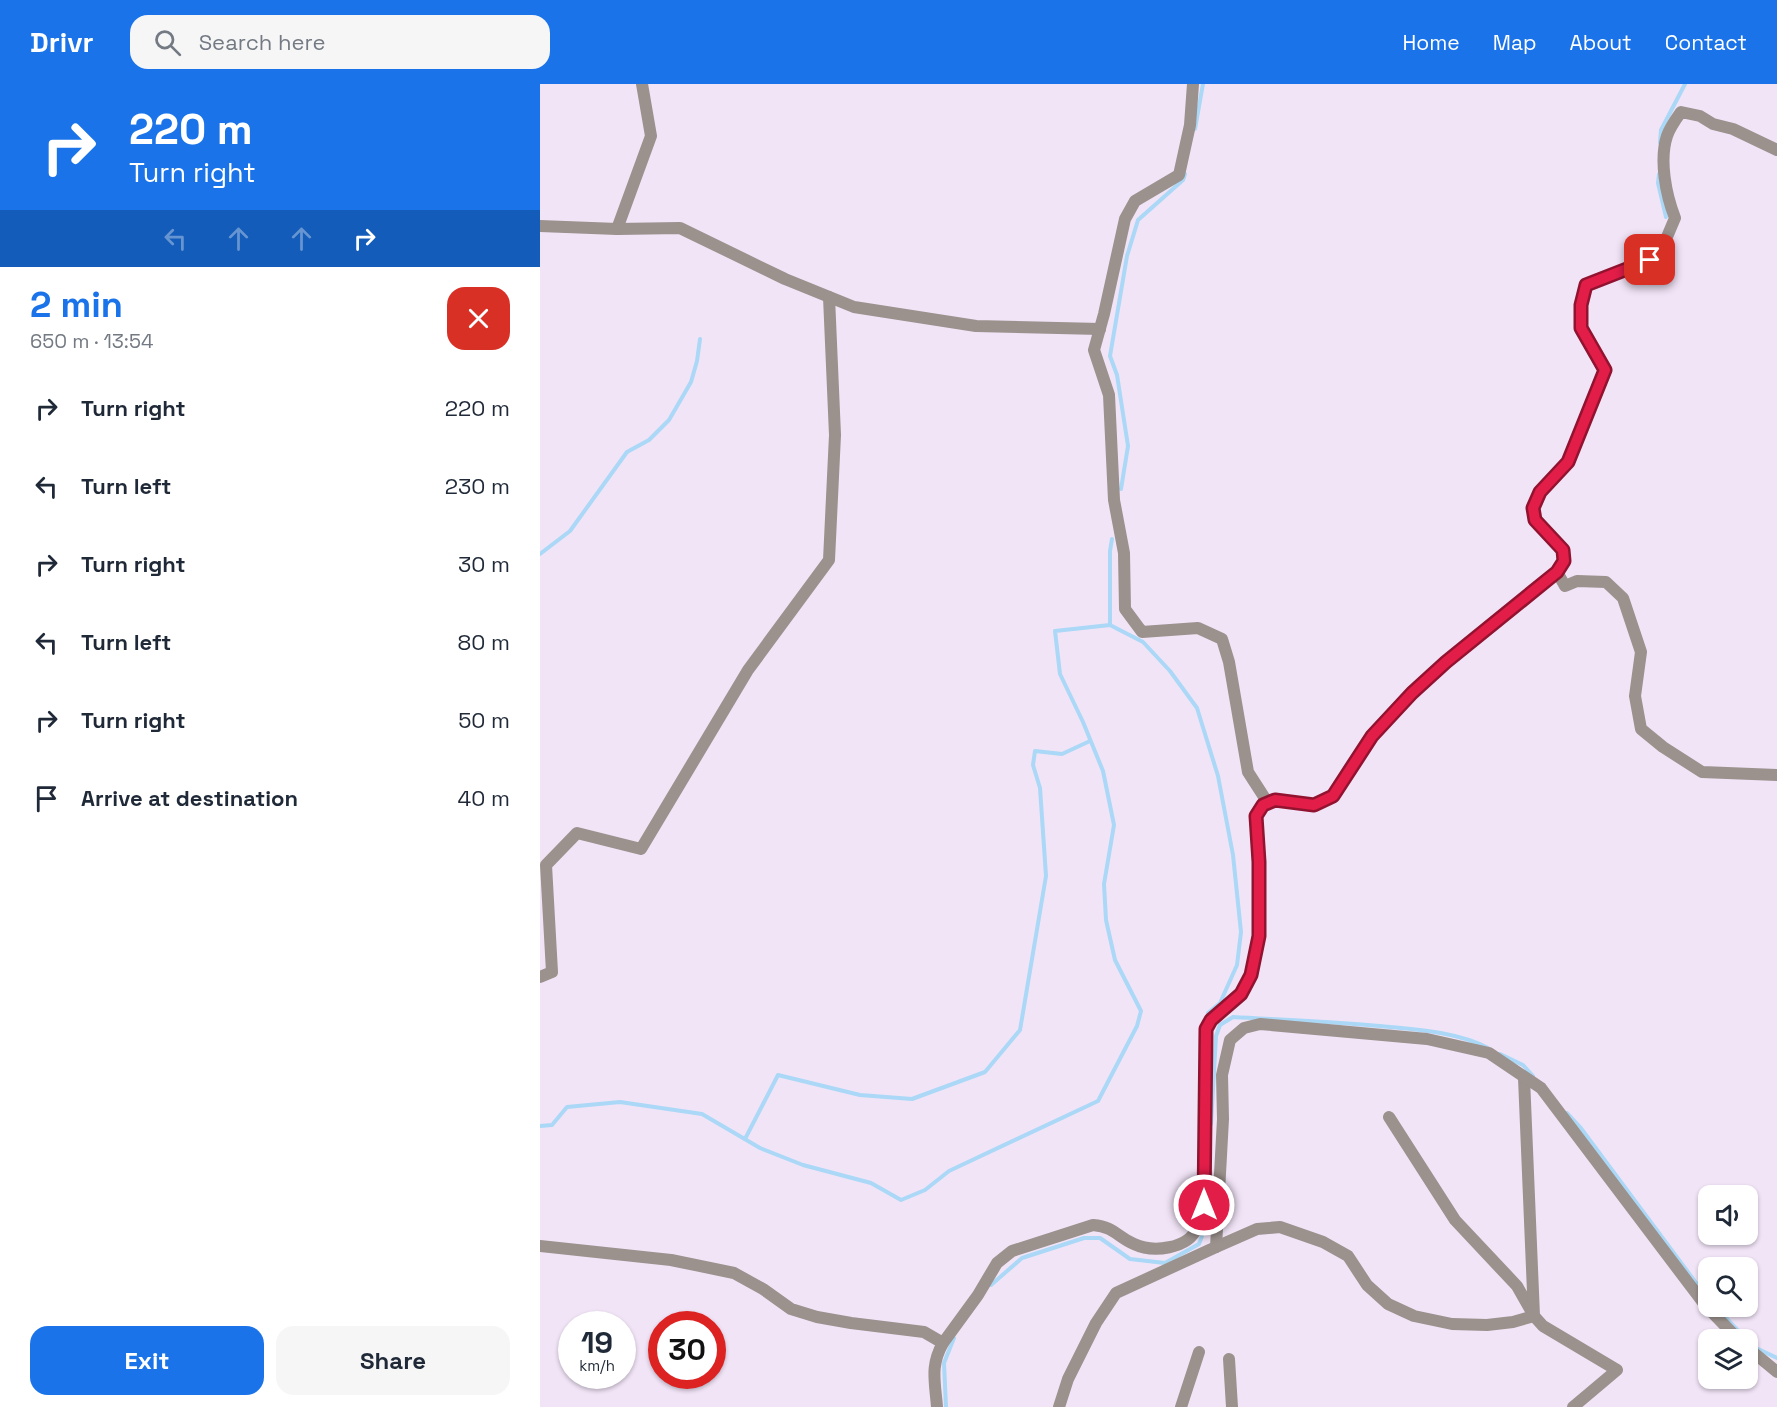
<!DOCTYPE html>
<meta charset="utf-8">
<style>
body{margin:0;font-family:"Space Grotesk",sans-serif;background:#f6f6f7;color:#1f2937;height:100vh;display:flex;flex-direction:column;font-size:22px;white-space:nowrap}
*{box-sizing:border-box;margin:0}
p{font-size:20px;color:#747a83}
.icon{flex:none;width:33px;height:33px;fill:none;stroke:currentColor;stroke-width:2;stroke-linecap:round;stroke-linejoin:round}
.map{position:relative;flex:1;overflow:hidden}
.sheet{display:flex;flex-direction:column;background:#fff;width:540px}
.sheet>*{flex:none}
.hud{background:#1a73e8;color:#fff;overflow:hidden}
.buttons{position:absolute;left:1158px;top:1101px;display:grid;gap:12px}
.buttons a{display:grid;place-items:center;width:60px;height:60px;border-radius:12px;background:#fff;box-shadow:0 2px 4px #0004;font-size:30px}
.speed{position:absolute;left:18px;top:1227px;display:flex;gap:12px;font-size:30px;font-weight:700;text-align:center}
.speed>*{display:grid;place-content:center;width:78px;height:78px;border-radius:50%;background:#fff;box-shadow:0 2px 4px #0004;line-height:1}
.speed small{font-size:15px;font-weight:400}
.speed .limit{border:9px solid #d22;background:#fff;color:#111}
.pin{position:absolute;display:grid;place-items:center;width:51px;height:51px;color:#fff;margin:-26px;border-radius:12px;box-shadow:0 3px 9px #0006}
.me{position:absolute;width:66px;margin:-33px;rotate:0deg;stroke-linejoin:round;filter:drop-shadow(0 0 4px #0008)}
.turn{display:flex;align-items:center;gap:21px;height:126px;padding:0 30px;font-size:27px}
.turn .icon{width:78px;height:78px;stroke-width:2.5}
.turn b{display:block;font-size:42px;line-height:51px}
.lanes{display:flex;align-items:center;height:57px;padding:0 30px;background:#0003;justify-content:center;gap:30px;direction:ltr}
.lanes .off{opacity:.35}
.round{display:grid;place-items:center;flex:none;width:63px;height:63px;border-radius:18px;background:#f6f6f7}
.head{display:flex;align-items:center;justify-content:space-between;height:102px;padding:0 30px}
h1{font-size:36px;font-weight:600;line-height:45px;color:#1a73e8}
.primary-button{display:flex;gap:12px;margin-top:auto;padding:12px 30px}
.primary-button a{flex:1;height:69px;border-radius:18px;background:#1a73e8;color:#fff;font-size:24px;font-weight:600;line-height:69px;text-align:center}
.primary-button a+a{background:#f6f6f7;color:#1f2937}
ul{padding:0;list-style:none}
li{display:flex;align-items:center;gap:18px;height:78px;padding:0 30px}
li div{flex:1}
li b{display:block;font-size:22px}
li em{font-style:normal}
header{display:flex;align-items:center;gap:36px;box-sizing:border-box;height:84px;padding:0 30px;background:#1a73e8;color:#fff}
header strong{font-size:28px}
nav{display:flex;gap:33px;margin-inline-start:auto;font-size:21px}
.search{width:420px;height:54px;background:#f6f6f7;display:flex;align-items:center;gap:15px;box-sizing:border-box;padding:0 21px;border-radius:18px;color:#747a83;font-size:22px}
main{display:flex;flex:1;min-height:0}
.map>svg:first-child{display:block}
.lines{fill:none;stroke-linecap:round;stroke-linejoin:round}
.stream{stroke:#aad8f6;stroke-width:4}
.street{stroke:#9b918d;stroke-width:12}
.route-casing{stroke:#92132f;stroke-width:15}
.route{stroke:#e11d48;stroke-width:10}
</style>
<header>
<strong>Drivr</strong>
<div class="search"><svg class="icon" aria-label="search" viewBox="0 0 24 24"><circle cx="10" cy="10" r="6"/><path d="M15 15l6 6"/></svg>Search here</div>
<nav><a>Home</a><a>Map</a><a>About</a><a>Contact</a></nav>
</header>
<main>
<section class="sheet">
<div class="hud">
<div class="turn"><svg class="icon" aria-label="right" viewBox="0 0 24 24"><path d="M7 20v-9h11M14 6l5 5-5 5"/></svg><div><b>220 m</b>Turn right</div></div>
<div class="lanes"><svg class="icon off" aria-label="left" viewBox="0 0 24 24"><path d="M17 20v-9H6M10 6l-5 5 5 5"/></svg><svg class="icon off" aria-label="ahead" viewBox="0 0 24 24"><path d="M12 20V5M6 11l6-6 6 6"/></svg><svg class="icon off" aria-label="ahead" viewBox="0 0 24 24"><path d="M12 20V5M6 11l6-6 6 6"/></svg><svg class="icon" aria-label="right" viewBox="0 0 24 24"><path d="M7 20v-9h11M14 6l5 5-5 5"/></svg></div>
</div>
<div class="head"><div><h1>2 min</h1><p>650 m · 13:54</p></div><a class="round" style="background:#d93025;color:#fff"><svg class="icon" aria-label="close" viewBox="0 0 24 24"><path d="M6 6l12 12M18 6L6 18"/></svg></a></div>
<ul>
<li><svg class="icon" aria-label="right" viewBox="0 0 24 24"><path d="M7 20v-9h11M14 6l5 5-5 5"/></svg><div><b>Turn right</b></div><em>220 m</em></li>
<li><svg class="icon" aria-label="left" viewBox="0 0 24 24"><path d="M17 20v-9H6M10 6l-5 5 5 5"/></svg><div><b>Turn left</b></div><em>230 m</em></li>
<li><svg class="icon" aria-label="right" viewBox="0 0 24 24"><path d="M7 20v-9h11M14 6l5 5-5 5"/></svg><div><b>Turn right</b></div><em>30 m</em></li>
<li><svg class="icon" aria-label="left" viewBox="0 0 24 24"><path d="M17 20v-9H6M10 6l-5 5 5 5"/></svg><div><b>Turn left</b></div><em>80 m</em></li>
<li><svg class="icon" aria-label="right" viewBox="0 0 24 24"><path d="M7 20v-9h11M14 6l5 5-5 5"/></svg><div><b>Turn right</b></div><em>50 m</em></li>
<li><svg class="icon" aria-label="arrive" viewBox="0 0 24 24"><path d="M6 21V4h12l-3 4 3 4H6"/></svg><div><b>Arrive at destination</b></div><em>40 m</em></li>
</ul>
<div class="primary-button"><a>Exit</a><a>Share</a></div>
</section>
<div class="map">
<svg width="1237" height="1323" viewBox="0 0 1237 1323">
<rect width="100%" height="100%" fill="#f1e4f7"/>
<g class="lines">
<!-- stream -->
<g class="stream">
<path d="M655,45L663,0"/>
<path d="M1120,59L1121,46L1145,0"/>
<path d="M1119,90L1118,99L1126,133"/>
<path d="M581,405L588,362L577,291L570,272L587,172L598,136L643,96L645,90"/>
<path d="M0,470L30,447L87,368L109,356L129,336L151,298L157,277L160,255"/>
<path d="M570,541V467L572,455"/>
<path d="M960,970L983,981L993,992"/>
<path d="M1027,1029L1040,1043L1168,1215"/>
<path d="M671,1040L676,952L680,941L693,933C746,936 798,938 850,943C882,946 919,949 948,964"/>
<path d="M0,1042L12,1041L27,1023L80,1018L162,1030L220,1064L263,1081L331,1099L361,1116L385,1106L409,1087L558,1017L597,942L601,927L575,876L566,836L564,800L574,741L563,687L543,638L520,590L515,547L570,541L603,558L630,587L657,624L678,692L693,771L701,848L697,881L680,919L668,929"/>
<path d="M205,1055L238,991L320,1011L372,1015L445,988L480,946L506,792L500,704L493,681L495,667L522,670L550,657"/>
<path d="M451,1201L482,1174L544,1154H560L590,1175L625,1179L659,1160L665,1144V1134"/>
<path d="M1175,1222L1207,1256"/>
<path d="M1208,1256L1214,1263L1237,1274"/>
<path d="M406,1323L404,1279L414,1254"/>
</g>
<!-- street -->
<g class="street">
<path d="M653,0L650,41L639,91L595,117L585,135L564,230L554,266L569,311L574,416L584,469L585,525L602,548L658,544L682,555L689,578L708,688L728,719"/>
<path d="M0,142L77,145L111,52L102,0"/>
<path d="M77,145L140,144L245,195L314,223L436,242L560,245"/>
<path d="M1017,488L1025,502L1037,497L1066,498L1083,514L1101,568L1095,612L1101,645L1123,663L1162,688L1237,691"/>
<path d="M0,893L12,888L6,781L37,749L101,765L208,586L289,476L295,351L289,213"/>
<path d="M849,1033L915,1136L977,1202L994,1232L1003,1242L1077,1286L1033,1323"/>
<path d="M0,1162L131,1176L194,1189L223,1205L251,1225L277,1233L311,1239L384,1248L403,1259L438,1211L457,1179L472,1167L553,1141C575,1143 576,1152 594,1160C613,1169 648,1165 657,1144C660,1137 662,1128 664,1121L666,945L671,936L701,910L711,891L719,852V778L716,732L723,721L735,716L774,721L793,712L832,652L872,609L906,578L1017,488L1024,478L1023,466L995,436L993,424L1000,408L1028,378L1065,286L1041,244V221L1046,201L1110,176L1124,160L1135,134C1126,111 1119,76 1127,52C1130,43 1136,35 1141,28L1160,32L1173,40L1193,45L1237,66"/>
<path d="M676,1163L717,1145L740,1143L783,1158L808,1172L827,1201L848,1220L874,1232L912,1240L947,1241L973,1238L994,1232L984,994"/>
<path d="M1208,1264L1237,1288"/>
<path d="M689,1275L692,1323"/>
<path d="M397,1323C395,1297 390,1282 403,1259"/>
<path d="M519,1323L528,1295L556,1239L576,1209L676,1163L683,1035L682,991L690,956L704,944L720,940L887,955L949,969L1001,1004L1165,1221L1199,1256"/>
<path d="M641,1323L659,1268"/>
</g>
</g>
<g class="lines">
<!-- route casing -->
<g class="route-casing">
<path id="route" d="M664,1121L666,945L671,936L701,910L711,891L719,852V778L716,732L723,721L735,716L774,721L793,712L832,652L872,609L906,578L1017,488L1024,477L1023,466L995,436L993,424L1000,408L1028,378L1065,286L1041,244V221L1046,201L1110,176"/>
</g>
<!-- route -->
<use href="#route" class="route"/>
</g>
</svg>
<div class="buttons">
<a><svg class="icon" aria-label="sound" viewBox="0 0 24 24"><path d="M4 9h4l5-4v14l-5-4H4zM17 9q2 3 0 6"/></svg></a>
<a><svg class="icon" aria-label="search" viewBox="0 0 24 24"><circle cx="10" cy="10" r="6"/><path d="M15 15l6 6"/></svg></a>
<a><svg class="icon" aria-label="layers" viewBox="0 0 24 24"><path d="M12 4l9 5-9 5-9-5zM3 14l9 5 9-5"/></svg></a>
</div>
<div class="speed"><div>19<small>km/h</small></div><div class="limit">30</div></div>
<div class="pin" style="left:1110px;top:176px;background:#d93025"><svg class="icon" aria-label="arrive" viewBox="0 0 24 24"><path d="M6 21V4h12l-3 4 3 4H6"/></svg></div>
<svg class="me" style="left:664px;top:1121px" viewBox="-20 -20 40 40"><circle r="17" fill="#e11d48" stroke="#fff" stroke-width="3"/><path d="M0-11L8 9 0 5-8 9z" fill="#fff"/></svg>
</div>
</main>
